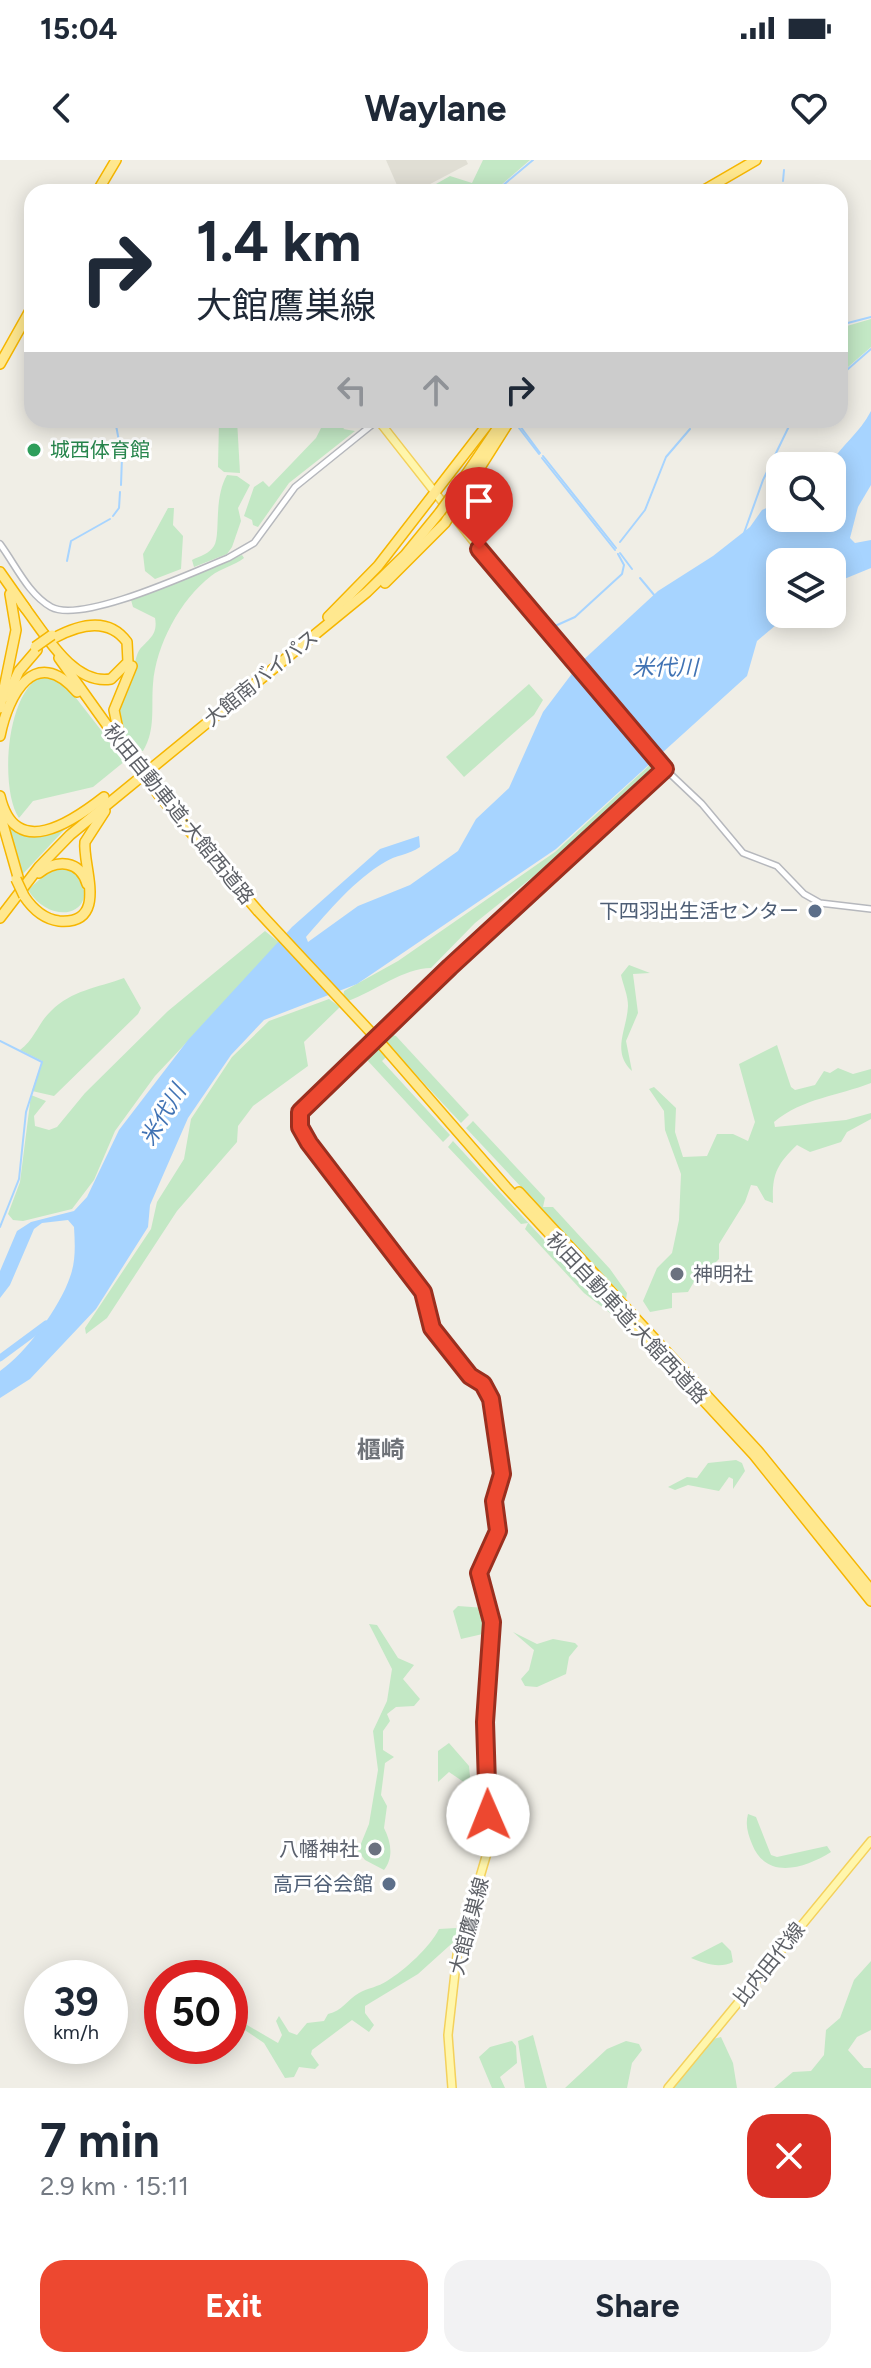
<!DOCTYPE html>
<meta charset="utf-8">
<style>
body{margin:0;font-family:Figtree,"Noto Sans JP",sans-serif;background:#f2f2f3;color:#1f2937;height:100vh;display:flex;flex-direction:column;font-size:30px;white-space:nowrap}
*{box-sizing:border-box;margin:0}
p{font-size:26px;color:#747a83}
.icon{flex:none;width:44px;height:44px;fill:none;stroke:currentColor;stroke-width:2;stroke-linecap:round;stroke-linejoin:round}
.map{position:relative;height:1928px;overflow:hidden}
.sheet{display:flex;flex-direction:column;background:#fff;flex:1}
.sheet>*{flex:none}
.hud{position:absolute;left:24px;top:24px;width:824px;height:244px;border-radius:24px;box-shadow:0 4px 20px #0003;background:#fff;color:#1f2937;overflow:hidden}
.controls{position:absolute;left:766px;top:292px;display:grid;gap:16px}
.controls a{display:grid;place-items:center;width:80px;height:80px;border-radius:16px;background:#fff;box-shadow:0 4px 20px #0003;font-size:40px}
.speed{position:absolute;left:24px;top:1800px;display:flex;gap:16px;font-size:40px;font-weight:700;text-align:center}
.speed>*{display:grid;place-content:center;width:104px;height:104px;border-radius:50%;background:#fff;box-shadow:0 4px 20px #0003;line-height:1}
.speed small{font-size:20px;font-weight:400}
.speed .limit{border:12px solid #d22;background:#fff;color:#111}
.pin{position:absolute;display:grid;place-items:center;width:68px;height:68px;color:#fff;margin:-82px -34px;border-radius:50% 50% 50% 0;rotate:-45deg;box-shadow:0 0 8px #0007}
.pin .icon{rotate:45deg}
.me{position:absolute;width:88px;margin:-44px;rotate:359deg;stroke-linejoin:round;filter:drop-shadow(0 0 6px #0008)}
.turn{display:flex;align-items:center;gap:28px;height:168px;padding:0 40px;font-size:36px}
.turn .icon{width:104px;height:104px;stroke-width:2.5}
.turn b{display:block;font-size:56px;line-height:68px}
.lanes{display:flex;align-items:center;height:76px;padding:0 40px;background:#0003;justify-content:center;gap:40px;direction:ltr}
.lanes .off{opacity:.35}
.round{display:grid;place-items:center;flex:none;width:84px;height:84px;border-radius:24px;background:#f2f2f3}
.overview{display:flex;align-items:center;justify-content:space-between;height:136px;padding:0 40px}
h1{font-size:48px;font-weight:700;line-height:60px}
.primary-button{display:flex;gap:16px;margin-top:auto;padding:16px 40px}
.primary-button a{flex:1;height:92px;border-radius:24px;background:#ed4830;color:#fff;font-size:32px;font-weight:700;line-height:92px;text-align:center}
.primary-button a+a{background:#f2f2f3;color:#1f2937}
.status{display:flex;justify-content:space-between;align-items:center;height:56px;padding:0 40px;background:#fff;direction:ltr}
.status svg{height:22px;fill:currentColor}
header{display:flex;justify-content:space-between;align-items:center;height:104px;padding:0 40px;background:#fff;font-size:36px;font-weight:700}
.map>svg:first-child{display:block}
.education{fill:#e0ded4}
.green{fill:#c3e8c5}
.water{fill:#a7d4ff}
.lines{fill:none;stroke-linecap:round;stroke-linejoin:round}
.stream{stroke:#a7d4ff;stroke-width:2}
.river{stroke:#a7d4ff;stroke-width:7}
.minor-casing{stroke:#b6b8bd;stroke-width:8}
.major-casing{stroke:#f4d15b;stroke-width:10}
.highway-casing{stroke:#f6b600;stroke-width:12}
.minor{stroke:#fff;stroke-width:5}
.major{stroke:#fff6ac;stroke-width:7}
.highway{stroke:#ffe88f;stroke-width:9}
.highway-bridge-casing{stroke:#f6b600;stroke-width:12;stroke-linecap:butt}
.highway-bridge{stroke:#ffe88f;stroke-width:9}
.route-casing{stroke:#9a2f1f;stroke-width:20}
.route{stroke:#ed4830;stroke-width:14}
.leisure-dot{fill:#2e9e5b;stroke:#fff;stroke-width:3}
.service-dot{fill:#5c6f8a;stroke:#fff;stroke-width:3}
.worship-dot{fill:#6b7280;stroke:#fff;stroke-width:3}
.labels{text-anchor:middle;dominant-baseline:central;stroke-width:6;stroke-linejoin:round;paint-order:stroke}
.leisure-label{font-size:20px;fill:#27864d;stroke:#fff;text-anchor:start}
.street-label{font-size:20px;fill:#5e6167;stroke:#fff}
.service-label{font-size:20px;fill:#4e5e75;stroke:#fff;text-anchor:end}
.worship-label{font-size:20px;fill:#5b616d;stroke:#fff;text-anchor:start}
.water-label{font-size:22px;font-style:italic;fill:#4173b4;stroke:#fff}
.quarter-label{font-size:24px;font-weight:bold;fill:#6f7379;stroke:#fff}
</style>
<div class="status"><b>15:04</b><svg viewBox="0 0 49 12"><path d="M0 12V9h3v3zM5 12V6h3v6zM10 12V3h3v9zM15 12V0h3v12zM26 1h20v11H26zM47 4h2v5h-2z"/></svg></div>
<header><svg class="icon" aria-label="back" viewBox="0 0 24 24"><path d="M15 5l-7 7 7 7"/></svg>Waylane<svg class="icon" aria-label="heart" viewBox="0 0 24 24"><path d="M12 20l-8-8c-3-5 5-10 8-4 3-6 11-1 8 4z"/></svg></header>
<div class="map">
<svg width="871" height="1928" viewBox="0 0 871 1928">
<rect width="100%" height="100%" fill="#f0eee6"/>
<!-- education -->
<path class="education" d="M386,0H466L468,4L415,32H400Z"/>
<!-- green -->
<g class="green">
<path d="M483,0H530L493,32H422L450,16L472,23Z"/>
<path d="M871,159V187L840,214V177L847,166Z"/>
<path d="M219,260H237L240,313L224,312L218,307Z"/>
<path d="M311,260H356L343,269L355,271L289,323L258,367L253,365L252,360L244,356L254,327L263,321L269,327L316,278L322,266Z"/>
<path d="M227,315L237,316L250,325L238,348L241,361L232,387L227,394L194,407L192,400C200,396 209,394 214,386C221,375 213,339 227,315Z"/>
<path d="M168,348H174L173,365L183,376L181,409L155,419L145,411L143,394Z"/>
<path d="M242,395L244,398C234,406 221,408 211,416C180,440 156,485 153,524C151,547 156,570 143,591H136C110,562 119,544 132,512C135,505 136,494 140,489C150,478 158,474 155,458L133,447L131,440Z"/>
<path d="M42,516L58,519L69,529L125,601L93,627L33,641L19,658C0,631 5,533 42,516Z"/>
<path d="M529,524L543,540L534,555L464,617L446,597Z"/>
<path d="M653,602L652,608L539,712L475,763L431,808C404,808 375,831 348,841L343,837L344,831L398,801L555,692Z"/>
<path d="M5,656L41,674L66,668L21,716Z"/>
<path d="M53,707L73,709C107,749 55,772 28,730Z"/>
<path d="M265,771L280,783L155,916L115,971L94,1020L72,1049L23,1061L13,1060L8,1054L20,1022L31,935L46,941L34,956L35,966L49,970L57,967L85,933L168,851Z"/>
<path d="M629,805L650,813L633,814L638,853L626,881L632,911C611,891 627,870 628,846C628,835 623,825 621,815Z"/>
<path d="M124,818L141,848L138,854L54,936L32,931L42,901L20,890C35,879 38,863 51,851C72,830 97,828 124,818Z"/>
<path d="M329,839L340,847L304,882L308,906L253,946L238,966L237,982L177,1051L107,1158L86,1174L85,1168L151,1069L157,1042L184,999L191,959L232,897L269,861Z"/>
<path d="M386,873L396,876L469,955L461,963L381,877Z"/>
<path d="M375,883L387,896L382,901L450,975L443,982L368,901Z"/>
<path d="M777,885L791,927L795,930L815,925L824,911L830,913L838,908L853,914L871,909V923C838,936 803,938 774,962L775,967L846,960L871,953V959L847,972L841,982L810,992L797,985C776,1005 772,1015 773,1043L765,1040L757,1026L751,1025L745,1042L719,1084V1099L711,1107L702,1108L688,1132L672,1133V1148L650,1152L643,1141L657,1108L672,1093L679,1060L681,1014L665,970L664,951L649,929L654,927L676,948L675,972L683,997L707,996L717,974H733L748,981L755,962L739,904Z"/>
<path d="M473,961L545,1038L543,1047H553L610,1109L627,1133L626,1139L466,968Z"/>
<path d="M453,981L614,1156L584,1133L525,1069L528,1063L521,1064L448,987Z"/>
<path d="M736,1300L742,1303L745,1311L733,1329V1319L729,1317L719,1331L688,1325L675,1330L668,1327L687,1317L697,1318L708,1303Z"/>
<path d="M458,1446L485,1448L487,1473L461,1479L453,1451Z"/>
<path d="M369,1464L377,1465L398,1498L414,1505L403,1519L420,1539L414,1546L396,1547L387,1554L390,1561L383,1571V1590L394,1597L385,1603L381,1635L387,1646L384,1668C391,1682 394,1697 384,1710L365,1700L358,1691L369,1664L378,1610L373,1571L387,1541L392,1509Z"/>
<path d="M513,1472L537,1484L553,1479L575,1483L578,1486L569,1497L566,1514L537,1527L525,1526L521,1519L529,1510L534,1490Z"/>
<path d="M449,1583L469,1606L471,1627L449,1612L438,1622V1591Z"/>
<path d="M748,1654L756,1657L771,1695L777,1697L827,1686L831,1692C804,1709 766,1720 752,1684C748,1674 745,1665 748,1654Z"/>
<path d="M456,1768L461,1772L459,1777L418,1814L365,1846V1853L374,1865L369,1872L352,1860L312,1890L311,1894L319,1905L315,1909L299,1907L294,1917L285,1918L264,1883L230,1860V1855L278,1883L282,1875L276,1861L279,1856L289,1872L297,1875L307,1863L324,1861L328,1854C342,1851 347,1840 359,1833C368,1828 378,1827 387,1821C405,1810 430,1787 439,1769Z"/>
<path d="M722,1782L731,1791L733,1802C719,1809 703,1803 691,1798Z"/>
<path d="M871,1801V1870L857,1877L848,1890L864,1908H871V1928H774L793,1912L811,1911L824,1895L826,1870L840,1858L854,1820Z"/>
<path d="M533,1875L547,1928H525L518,1881Z"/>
<path d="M721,1877L733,1903L737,1928H673L713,1879Z"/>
<path d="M512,1881L516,1886L517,1903L500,1917L505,1928H492L479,1897L490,1887Z"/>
<path d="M626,1881L639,1884L642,1890L632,1903L627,1928H565L607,1889Z"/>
</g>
<!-- water -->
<path class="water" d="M871,251V325L858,347L850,378L855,383L871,380V408L832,424V402H780V454H789L757,481L747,516L556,689L357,824L264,860L231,895L188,958L150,1045L148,1067L96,1149L30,1219L0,1238V1211C26,1193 60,1147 70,1117C76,1101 75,1084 74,1067L68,1060L42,1063L34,1069L10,1125L0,1138V1111L17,1071L31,1062L74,1051L87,1037L119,970L188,880L292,767L380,689L419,676L420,687C408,695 396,695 385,702C354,720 329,751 306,777L308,782L358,746L410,725L458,691L476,659L509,628L543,552L580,503L658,431L713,396L750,367L762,350L780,342V358H832V306H829C841,285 860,273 871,251Z"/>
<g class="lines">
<!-- stream -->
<g class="stream">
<path d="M783,21L784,10"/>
<path d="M797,27L802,32"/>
<path d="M495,32L533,0"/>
<path d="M840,165L871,157"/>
<path d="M840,216L871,189"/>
<path d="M115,260L122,297L121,325"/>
<path d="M520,266L540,293"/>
<path d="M519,268L539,294"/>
<path d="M543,296L616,388"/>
<path d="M542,298L615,390"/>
<path d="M113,356L119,348L120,332"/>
<path d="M744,373L763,320L792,260"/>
<path d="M620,382L645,350L666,297L690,269"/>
<path d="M620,393L632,409"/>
<path d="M67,401L71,381L110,359"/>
<path d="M640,418L655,436"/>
<path d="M555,466L575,457L622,414L624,405L618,394"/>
<path d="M0,881L42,902L26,952L19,1019L0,1067"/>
</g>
<!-- river -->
<path class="river" d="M0,1198L46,1164"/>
<!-- minor casing -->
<g class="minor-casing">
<g id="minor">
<path d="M0,384C15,404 28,434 51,447C82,464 193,412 228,398L254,383L295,327L378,260"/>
<path d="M665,609L702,644L743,693L777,706L804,734L820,743L871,749"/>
</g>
</g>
<!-- major casing -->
<g class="major-casing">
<g id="major">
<path d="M378,260L496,410L665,609L466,793L300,952V967L309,983L423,1132L432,1168L470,1216L487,1228L495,1263L502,1314L494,1341L498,1371L479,1413L492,1462L485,1562L487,1693L457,1795L448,1875L452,1928"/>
<path d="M668,1928L871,1681"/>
</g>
</g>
<!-- highway casing -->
<g class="highway-casing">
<g id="highway">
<path d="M97,32L116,0"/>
<path d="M701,32L756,0"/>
<path d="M0,204L32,147"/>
<path d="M450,338L503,260"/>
<path d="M0,412L26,449"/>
<path d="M385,423L445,363L510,260"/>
<path d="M22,444C43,470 72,526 111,519L128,502L127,482C108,456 78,465 54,478"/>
<path d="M328,457L378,406L491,260"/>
<path d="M59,498L129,596"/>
<path d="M7,537L19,511L37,490"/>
<path d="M0,548L16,470L10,434"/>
<path d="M0,576C8,535 35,484 77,532"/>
<path d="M120,579L114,550L132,506"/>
<path d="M159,635L258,751"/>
<path d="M0,636C15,701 72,662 104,637"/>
<path d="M0,654L18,717"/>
<path d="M39,713C57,699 80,700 87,724"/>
<path d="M24,736C32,748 43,759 59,761C110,765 82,705 85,682L105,651"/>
<path d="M0,758L39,707L70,675L367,432L405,395L440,352"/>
<path d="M378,880L506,1027L754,1295L871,1441"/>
<path d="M519,1032L758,1291L871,1430"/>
</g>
</g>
<!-- minor -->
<use href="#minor" class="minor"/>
<!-- major -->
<use href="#major" class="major"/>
<!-- highway -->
<use href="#highway" class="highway"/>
<!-- highway-bridge casing -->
<g class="highway-bridge-casing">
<g id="highway-bridge">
<path d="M440,352L450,338"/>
<path d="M35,487L52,475"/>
<path d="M129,596L159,635"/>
<path d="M16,719L24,736"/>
<path d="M258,751L378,880"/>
</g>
</g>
<!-- highway-bridge -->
<use href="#highway-bridge" class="highway-bridge"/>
</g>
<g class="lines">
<!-- route casing -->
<g class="route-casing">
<path id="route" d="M479,389L665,609L450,807L300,952V967L309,983L423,1132L432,1168L470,1216L483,1224L491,1239L502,1314L494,1341L498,1371L479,1413L492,1462L485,1562L488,1655"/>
</g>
<!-- route -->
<use href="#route" class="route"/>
</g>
<!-- markers -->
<circle class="leisure-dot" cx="34" cy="290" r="8"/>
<g class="service-dot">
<circle cx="815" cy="751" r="8"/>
<circle cx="389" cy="1724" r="8"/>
</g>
<g class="worship-dot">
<circle cx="677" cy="1114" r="8"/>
<circle cx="375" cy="1689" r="8"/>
</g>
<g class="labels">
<!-- leisure labels -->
<g class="leisure-label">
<text x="50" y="290">城西体育館</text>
</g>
<!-- street labels -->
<g class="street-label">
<text transform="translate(261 518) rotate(-39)">大館南バイパス</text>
<text transform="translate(179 654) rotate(51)">秋田自動車道;大館西道路</text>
<text transform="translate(627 1158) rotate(47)">秋田自動車道;大館西道路</text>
<text transform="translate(469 1766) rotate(-75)">大館鷹巣線</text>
<text transform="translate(769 1804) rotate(-51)">比内田代線</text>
</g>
<!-- service labels -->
<g class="service-label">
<text x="799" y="751">下四羽出生活センター</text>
<text x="373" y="1724">高戸谷会館</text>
</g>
<!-- worship labels -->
<g class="worship-label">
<text x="693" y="1114">神明社</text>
<text x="359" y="1689" text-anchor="end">八幡神社</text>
</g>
<!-- water labels -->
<g class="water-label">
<text x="665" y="507">米代川</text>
<text transform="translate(163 955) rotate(-59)">米代川</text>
</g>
<!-- quarter labels -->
<g class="quarter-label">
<text x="381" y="1289">櫃崎</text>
</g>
</g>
</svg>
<div class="controls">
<a><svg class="icon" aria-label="search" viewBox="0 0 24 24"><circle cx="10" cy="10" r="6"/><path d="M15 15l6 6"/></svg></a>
<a><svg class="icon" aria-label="layers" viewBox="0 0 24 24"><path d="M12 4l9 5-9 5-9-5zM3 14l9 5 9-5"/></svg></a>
</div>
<div class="speed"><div>39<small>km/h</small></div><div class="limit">50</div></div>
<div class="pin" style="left:479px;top:389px;background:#d93025"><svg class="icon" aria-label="arrive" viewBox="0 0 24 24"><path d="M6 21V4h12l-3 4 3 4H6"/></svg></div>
<svg class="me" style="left:488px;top:1655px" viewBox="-20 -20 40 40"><circle r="19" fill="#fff"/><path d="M0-13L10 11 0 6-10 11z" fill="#ed4830"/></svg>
<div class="hud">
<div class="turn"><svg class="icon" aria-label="right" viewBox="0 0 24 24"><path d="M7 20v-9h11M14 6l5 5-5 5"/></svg><div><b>1.4 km</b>大館鷹巣線</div></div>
<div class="lanes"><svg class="icon off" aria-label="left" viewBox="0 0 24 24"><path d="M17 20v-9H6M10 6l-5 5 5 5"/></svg><svg class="icon off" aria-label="ahead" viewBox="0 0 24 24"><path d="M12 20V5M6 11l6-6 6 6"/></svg><svg class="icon" aria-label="right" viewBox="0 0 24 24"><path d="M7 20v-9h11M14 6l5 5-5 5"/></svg></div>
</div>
</div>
<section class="sheet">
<div class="overview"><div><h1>7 min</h1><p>2.9 km · 15:11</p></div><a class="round" style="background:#d93025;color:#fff"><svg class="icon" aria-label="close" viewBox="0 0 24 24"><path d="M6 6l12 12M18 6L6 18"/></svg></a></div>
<div class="primary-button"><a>Exit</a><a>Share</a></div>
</section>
